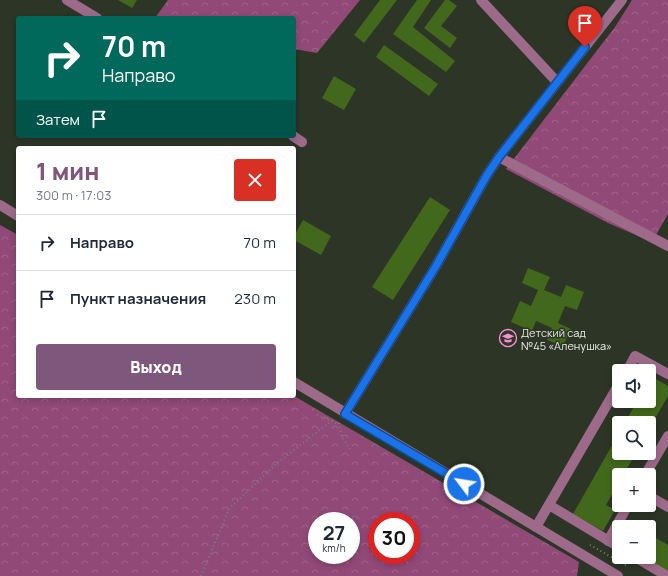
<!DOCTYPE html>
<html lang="ru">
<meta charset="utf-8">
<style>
body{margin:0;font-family:Manrope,sans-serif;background:#f2f2f3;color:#1f2937;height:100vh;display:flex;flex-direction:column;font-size:15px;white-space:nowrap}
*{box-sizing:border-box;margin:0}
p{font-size:13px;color:#747a83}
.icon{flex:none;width:22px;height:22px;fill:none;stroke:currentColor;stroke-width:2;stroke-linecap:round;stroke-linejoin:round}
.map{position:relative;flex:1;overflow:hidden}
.details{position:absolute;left:16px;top:146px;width:280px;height:252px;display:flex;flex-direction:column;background:#fff;border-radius:4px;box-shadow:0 2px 6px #0003}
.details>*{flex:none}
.banner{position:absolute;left:16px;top:16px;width:280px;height:122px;border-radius:4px;box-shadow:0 2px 6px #0003;background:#00695c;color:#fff;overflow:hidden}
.fabs{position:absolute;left:612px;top:364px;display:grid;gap:8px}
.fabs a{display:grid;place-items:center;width:44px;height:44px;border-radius:4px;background:#fff;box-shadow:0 2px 6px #0003;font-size:20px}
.speed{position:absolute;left:308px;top:512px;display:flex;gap:8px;font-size:20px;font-weight:700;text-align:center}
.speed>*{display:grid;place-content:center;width:52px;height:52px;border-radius:50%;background:#fff;box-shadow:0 2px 6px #0003;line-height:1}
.speed small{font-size:10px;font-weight:400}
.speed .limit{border:6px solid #d22;background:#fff;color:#111}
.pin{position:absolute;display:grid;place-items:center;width:34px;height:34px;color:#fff;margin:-41px -17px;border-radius:50% 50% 50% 0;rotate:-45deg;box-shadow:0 0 4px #0007}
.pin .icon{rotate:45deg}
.me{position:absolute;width:44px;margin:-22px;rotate:301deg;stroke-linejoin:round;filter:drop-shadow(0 0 3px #0008)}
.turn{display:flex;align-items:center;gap:14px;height:84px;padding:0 20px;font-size:18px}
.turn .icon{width:52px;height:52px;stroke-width:2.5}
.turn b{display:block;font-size:28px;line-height:34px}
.then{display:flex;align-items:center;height:38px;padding:0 20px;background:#0003;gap:8px;font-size:15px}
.round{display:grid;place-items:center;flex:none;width:42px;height:42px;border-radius:4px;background:#f2f2f3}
.headline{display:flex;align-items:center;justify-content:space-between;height:68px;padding:0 20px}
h1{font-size:24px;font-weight:800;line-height:30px;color:#80577c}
.button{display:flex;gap:8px;margin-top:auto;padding:8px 20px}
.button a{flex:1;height:46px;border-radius:4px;background:#80577c;color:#fff;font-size:16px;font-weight:800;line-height:46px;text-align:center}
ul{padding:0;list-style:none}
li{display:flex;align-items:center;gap:12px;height:56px;padding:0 20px;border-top:1px solid #e0e1e3}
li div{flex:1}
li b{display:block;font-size:15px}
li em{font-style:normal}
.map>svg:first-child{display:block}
.forest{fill:url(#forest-crowns);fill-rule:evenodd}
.building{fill:#42681b}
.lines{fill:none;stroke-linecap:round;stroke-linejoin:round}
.path{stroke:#798074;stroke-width:2;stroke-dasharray:1 3;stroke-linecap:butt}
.minor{stroke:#9d6a89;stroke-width:10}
.route-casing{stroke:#114b97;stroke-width:10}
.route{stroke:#1a73e8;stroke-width:7}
.labels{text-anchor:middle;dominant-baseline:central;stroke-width:3;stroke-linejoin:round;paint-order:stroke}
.poi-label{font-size:11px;fill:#e7ece3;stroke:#2d3527;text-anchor:start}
</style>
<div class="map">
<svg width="668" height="576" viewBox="0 0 668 576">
<defs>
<pattern id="forest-crowns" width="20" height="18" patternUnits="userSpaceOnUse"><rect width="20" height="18" fill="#914977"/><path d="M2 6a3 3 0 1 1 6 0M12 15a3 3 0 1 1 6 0" fill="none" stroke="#a0638a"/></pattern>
</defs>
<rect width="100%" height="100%" fill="#2d3527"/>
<!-- forest -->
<g class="forest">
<path d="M168,0H360L317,53L294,49V18H155Z"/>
<path d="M632,0H668V214L652,242L608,223L506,169L615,27Z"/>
<path d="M0,225L18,235V396H294L579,562L577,576H0ZM317,521H351V555H317ZM377,521H411V555H377Z"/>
</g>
<!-- building -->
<g class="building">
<path d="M118,0H137L132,8Z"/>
<path d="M380,0H397L364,43L354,35Z"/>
<path d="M417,0H431L413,27L455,61L446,72L393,34Z"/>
<path d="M445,0H449L457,6L441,26L457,38L450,48L424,28Z"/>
<path d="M384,45L438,84L429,96L376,57Z"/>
<path d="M334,76L356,89L344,110L322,98Z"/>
<path d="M430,197L450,210L393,300L372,287Z"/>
<path d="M303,220L331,236L321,255L294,240V236Z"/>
<path d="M528,268L550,277L544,290L561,297L566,285L584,292L577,310L565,306L558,323L571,329L563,346L547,340L552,328L536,321L532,331L511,322L520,301L531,306L538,290L522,283Z"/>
<path d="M651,376L668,386V396L649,429V423H625L637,401H649V380Z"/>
<path d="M619,433V453H636L623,475H619V482L606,505L615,510L603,531L573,514Z"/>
<path d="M649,534L668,545V572L643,557H649Z"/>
</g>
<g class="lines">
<!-- path -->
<g class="path">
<path d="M317,415L338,424L339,423"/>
<path d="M339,423L342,437L352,452"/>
<path d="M590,545L627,566"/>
<path d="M201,576L229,509L277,463L334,419"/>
</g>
<!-- minor -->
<g class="minor">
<path d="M67,0L97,18"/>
<path d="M481,0L557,82"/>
<path d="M293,136L302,142"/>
<path d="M499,157L668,246"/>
<path d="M0,205L18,216"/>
<path d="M627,371L635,356L668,374"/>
<path d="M294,382L618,576"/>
<path d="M345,414L436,266L487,175L499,157L622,0"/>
<path d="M645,475L668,436"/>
<path d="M649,496L668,507"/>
<path d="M549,505L619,547"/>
<path d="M536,527L619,384"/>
<path d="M608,541L628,505"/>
<path d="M635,557L667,576"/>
</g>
</g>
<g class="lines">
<!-- route casing -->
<g class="route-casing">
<path id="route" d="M464,484L345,414L436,266L487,175L499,157L585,47"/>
</g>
<!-- route -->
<use href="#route" class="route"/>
</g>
<!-- icons -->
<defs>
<g id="school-ring" transform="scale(0.9)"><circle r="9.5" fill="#2d3527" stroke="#f690d1" stroke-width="1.5"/><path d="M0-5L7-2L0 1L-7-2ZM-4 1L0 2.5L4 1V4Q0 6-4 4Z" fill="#f690d1"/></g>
</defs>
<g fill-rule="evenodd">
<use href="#school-ring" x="508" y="338"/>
</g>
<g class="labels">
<!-- poi labels -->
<g class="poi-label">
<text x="521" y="332">Детский сад<tspan x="521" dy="13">№45 «Аленушка»</tspan></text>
</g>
</g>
</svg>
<div class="fabs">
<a><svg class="icon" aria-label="sound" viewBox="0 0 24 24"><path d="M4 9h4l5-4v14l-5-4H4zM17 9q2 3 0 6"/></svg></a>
<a><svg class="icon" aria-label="search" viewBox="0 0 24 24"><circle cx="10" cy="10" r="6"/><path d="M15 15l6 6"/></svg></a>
<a>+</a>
<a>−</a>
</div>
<div class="speed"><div>27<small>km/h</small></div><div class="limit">30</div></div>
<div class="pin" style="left:585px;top:47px;background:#d93025"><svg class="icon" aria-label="arrive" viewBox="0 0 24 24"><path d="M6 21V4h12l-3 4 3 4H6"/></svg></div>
<svg class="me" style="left:464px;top:484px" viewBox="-20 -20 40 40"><circle r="17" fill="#1a73e8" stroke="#fff" stroke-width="3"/><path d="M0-11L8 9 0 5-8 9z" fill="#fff"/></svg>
<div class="banner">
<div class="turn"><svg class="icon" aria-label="right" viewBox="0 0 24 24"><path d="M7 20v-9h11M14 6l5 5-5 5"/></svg><div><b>70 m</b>Направо</div></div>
<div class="then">Затем<svg class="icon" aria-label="arrive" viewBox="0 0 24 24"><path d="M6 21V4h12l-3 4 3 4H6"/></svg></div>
</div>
<section class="details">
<div class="headline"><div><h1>1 мин</h1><p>300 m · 17:03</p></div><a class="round" style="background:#d93025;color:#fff"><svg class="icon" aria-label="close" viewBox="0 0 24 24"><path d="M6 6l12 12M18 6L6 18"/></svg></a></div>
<ul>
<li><svg class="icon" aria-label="right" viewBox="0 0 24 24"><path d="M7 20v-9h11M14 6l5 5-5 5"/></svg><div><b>Направо</b></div><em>70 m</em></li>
<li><svg class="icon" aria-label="arrive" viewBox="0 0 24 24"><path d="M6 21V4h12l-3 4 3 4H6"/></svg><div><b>Пункт назначения</b></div><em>230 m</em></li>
</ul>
<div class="button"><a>Выход</a></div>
</section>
</div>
